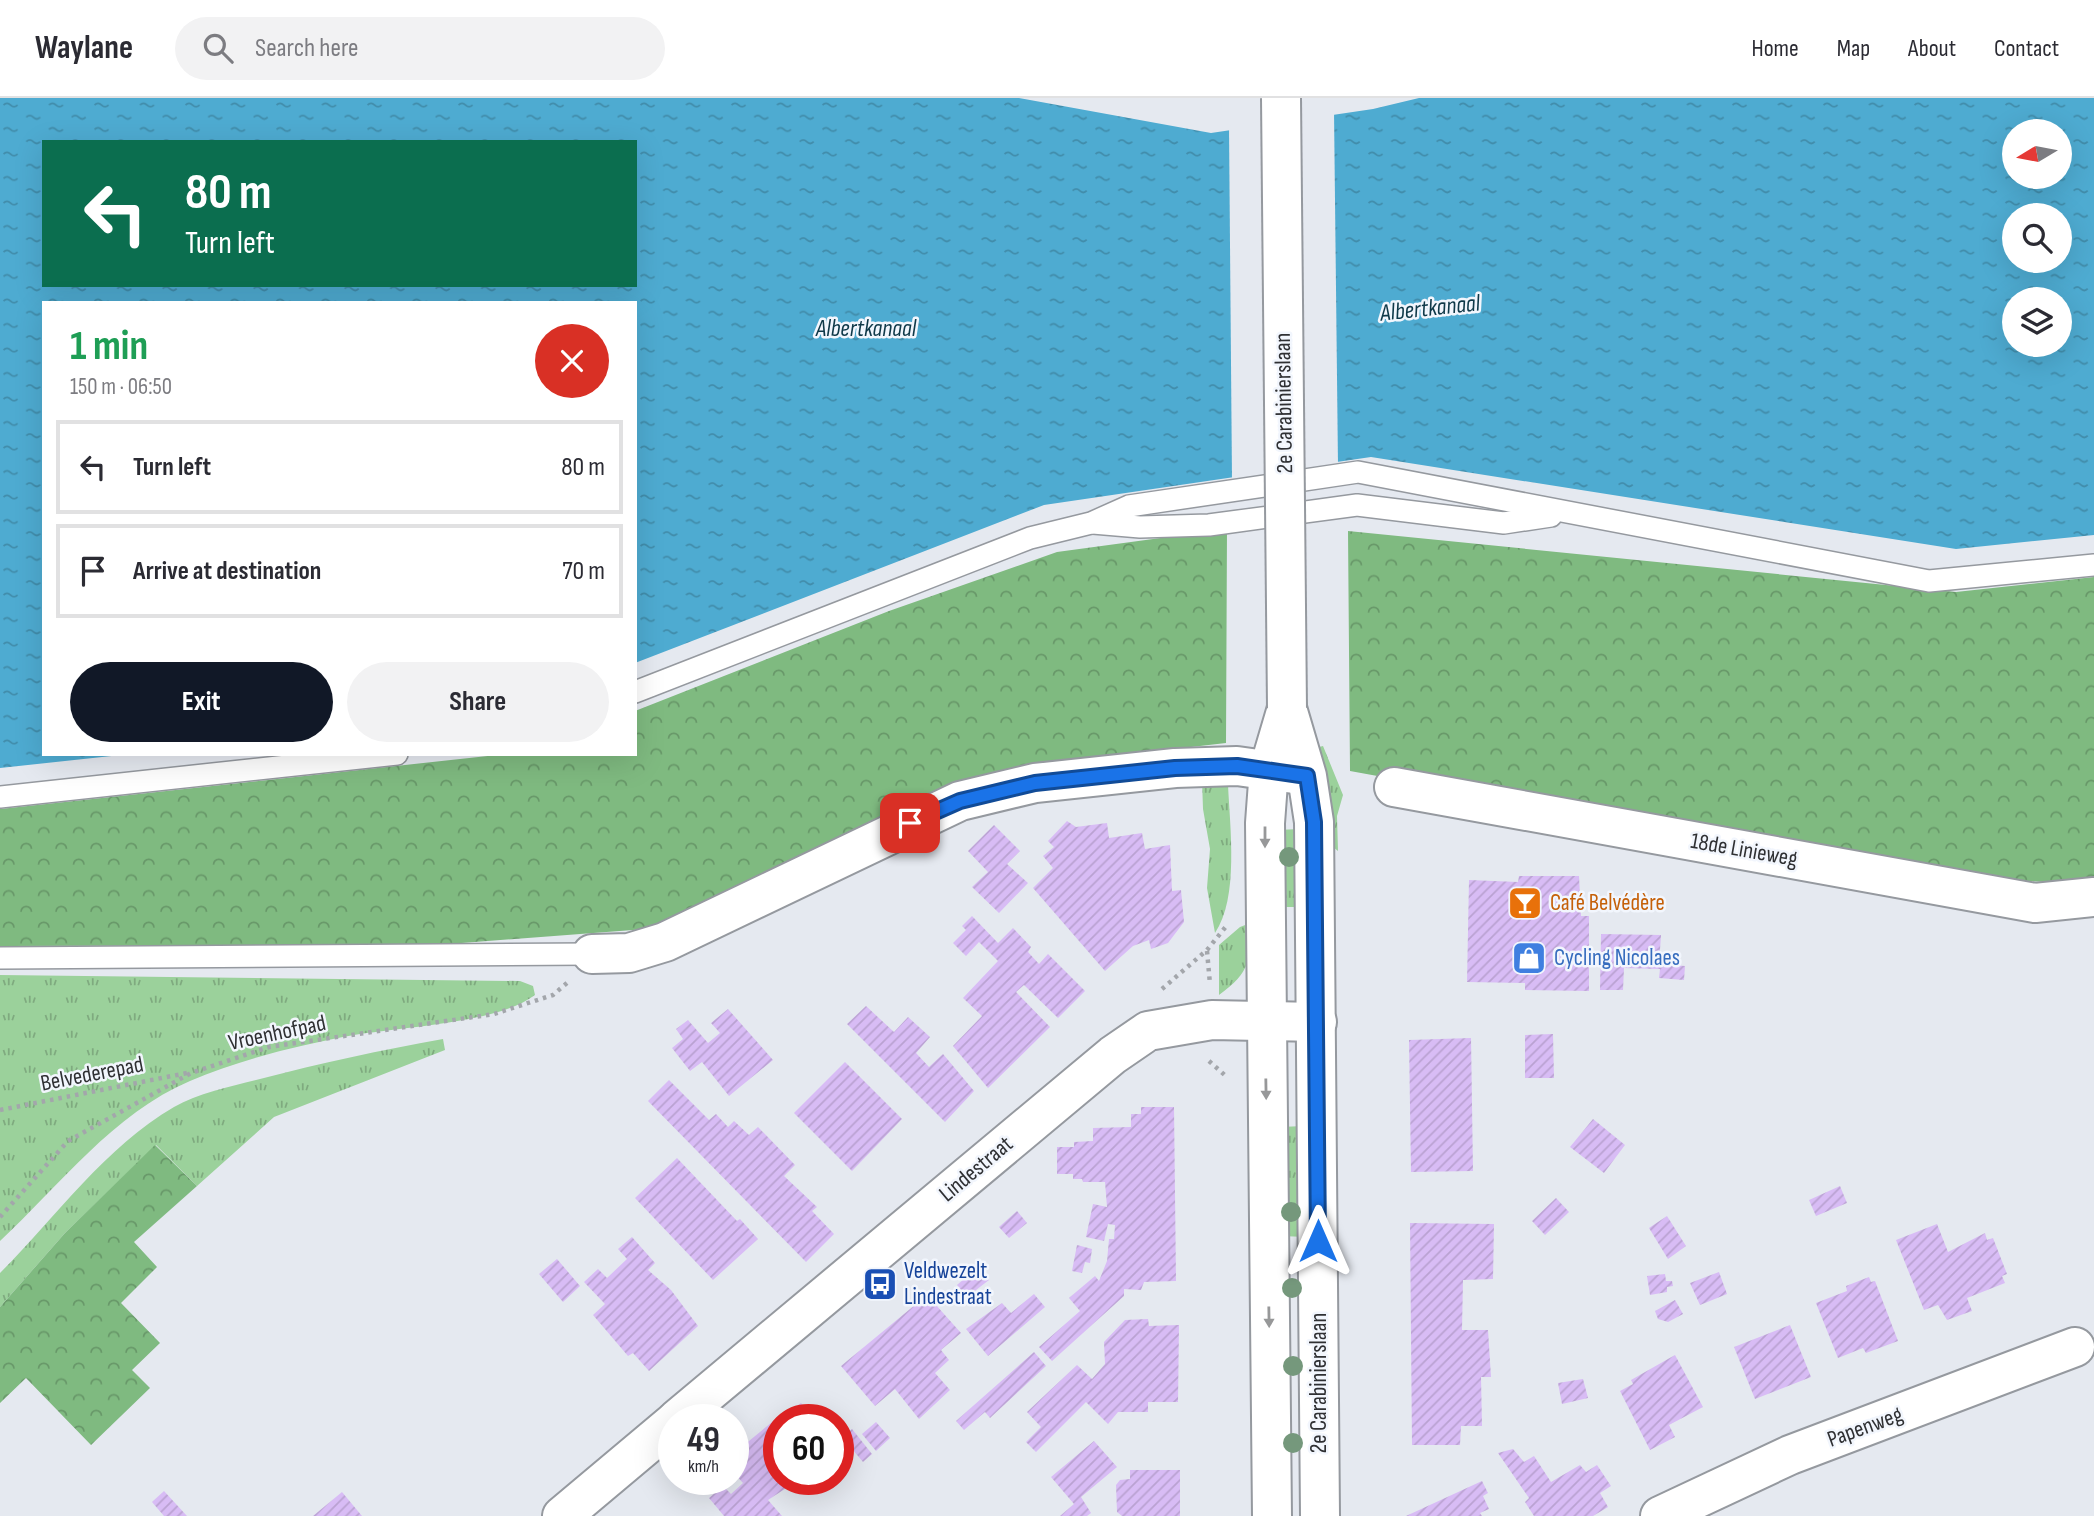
<!DOCTYPE html>
<meta charset="utf-8">
<style>
body{margin:0;font-family:"Sofia Sans Condensed",sans-serif;background:#f2f2f3;color:#2b2b33;height:100vh;display:flex;flex-direction:column;font-size:26px;white-space:nowrap}
*{box-sizing:border-box;margin:0}
p{font-size:23px;color:#7c7c81}
.icon{flex:none;width:38px;height:38px;fill:none;stroke:currentColor;stroke-width:2;stroke-linecap:round;stroke-linejoin:round}
.map{position:relative;flex:1;overflow:hidden}
.side{position:absolute;left:42px;top:203px;width:595px;height:455px;display:flex;flex-direction:column;background:#fff;border-radius:0px;box-shadow:0 7px 28px #0002}
.side>*{flex:none}
.banner{position:absolute;left:42px;top:42px;width:595px;height:147px;border-radius:0px;box-shadow:0 7px 28px #0002;background:#0b6e4f;color:#fff;overflow:hidden}
.needle{width:46px;rotate:260deg}
.controls{position:absolute;left:2002px;top:21px;display:grid;gap:14px}
.controls a{display:grid;place-items:center;width:70px;height:70px;border-radius:50%;background:#fff;box-shadow:0 7px 28px #0002;font-size:35px}
.speed{position:absolute;left:658px;top:1306px;display:flex;gap:14px;font-size:35px;font-weight:700;text-align:center}
.speed>*{display:grid;place-content:center;width:91px;height:91px;border-radius:50%;background:#fff;box-shadow:0 7px 28px #0002;line-height:1}
.speed small{font-size:18px;font-weight:400}
.speed .limit{border:10px solid #d22;background:#fff;color:#111}
.pin{position:absolute;display:grid;place-items:center;width:60px;height:60px;color:#fff;margin:-30px;border-radius:14px;box-shadow:0 4px 10px #0006}
.me{position:absolute;width:77px;margin:-38px;rotate:0deg;stroke-linejoin:round;filter:drop-shadow(0 0 5px #0008)}
.turn{display:flex;align-items:center;gap:24px;height:147px;padding:0 28px;font-size:32px}
.turn .icon{width:91px;height:91px;stroke-width:2.5}
.turn b{display:block;font-size:49px;line-height:60px}
.round{display:grid;place-items:center;flex:none;width:74px;height:74px;border-radius:37px;background:#f2f2f3}
.summary{display:flex;align-items:center;justify-content:space-between;height:119px;padding:0 28px}
h1{font-size:42px;font-weight:700;line-height:52px;color:#1e9e55}
.cta{display:flex;gap:14px;margin-top:auto;padding:14px 28px}
.cta a{flex:1;height:80px;border-radius:42px;background:#111827;color:#fff;font-size:28px;font-weight:700;line-height:80px;text-align:center}
.cta a+a{background:#f2f2f3;color:#2b2b33}
ul{padding:0;list-style:none}
li{display:flex;align-items:center;gap:21px;height:94px;margin:0 14px 10px;padding:0 14px;border:4px solid #e1e1e2;border-radius:0px}
li div{flex:1}
li b{display:block;font-size:26px}
li em{font-style:normal}
header{display:flex;align-items:center;gap:42px;box-sizing:border-box;height:98px;padding:0 35px;background:#fff;border-bottom:2px solid #e1e1e2}
header strong{font-size:33px}
nav{display:flex;gap:38px;margin-inline-start:auto;font-size:24px}
.search{width:490px;height:63px;background:#f2f2f3;display:flex;align-items:center;gap:18px;box-sizing:border-box;padding:0 24px;border-radius:38px;color:#7c7c81;font-size:26px}
.map>svg:first-child{display:block}
.grass{fill:url(#grass-tufts)}
.forest{fill:url(#forest-crowns)}
.water{fill:url(#water-ripples);fill-rule:evenodd}
.pier{fill:#e5e9f0}
.building{fill:url(#building-hatch)}
.lines{fill:none;stroke-linecap:round;stroke-linejoin:round}
.lane-casing{stroke:#95999f;stroke-width:24}
.street-casing{stroke:#95999f;stroke-width:42}
.primary-casing{stroke:#95999f;stroke-width:42}
.path{stroke:#a3a6ab;stroke-width:4.5;stroke-dasharray:3.5 5;stroke-linecap:butt}
.lane{stroke:#fff;stroke-width:21}
.street{stroke:#fff;stroke-width:38}
.primary{stroke:#fff;stroke-width:38}
.primary-bridge-casing{stroke:#95999f;stroke-width:42;stroke-linecap:butt}
.primary-bridge{stroke:#fff;stroke-width:38}
.tree{fill:#75987c}
.oneway{fill:#979899}
.route-casing{stroke:#114b97;stroke-width:18}
.route{stroke:#1a73e8;stroke-width:12}
.labels{text-anchor:middle;dominant-baseline:central;stroke-width:5;stroke-linejoin:round;paint-order:stroke}
.street-label{font-size:23px;fill:#2f3033;stroke:#f2f6fd}
.food-label{font-size:23px;fill:#c56008;stroke:#f2f6fd;text-anchor:start}
.shop-label{font-size:23px;fill:#366cbe;stroke:#f2f6fd;text-anchor:start}
.transit-label{font-size:23px;fill:#164399;stroke:#f2f6fd;text-anchor:start}
.water-label{font-size:24px;font-style:italic;fill:#0f3949;stroke:#f2f6fd}
</style>
<header>
<strong>Waylane</strong>
<div class="search"><svg class="icon" aria-label="search" viewBox="0 0 24 24"><circle cx="10" cy="10" r="6"/><path d="M15 15l6 6"/></svg>Search here</div>
<nav><a>Home</a><a>Map</a><a>About</a><a>Contact</a></nav>
</header>
<div class="map">
<svg width="2094" height="1418" viewBox="0 0 2094 1418">
<defs>
<pattern id="grass-tufts" width="24" height="20" patternUnits="userSpaceOnUse" patternTransform="scale(1.75)"><rect width="24" height="20" fill="#9bd19b"/><path d="M3 7l-1-3M5 7V3M7 7l1-3M15 17l-1-3M17 17v-4M19 17l1-3" fill="none" stroke="#7faa7f"/></pattern>
<pattern id="forest-crowns" width="20" height="18" patternUnits="userSpaceOnUse" patternTransform="scale(1.75)"><rect width="20" height="18" fill="#7fba80"/><path d="M2 6a3 3 0 1 1 6 0M12 15a3 3 0 1 1 6 0" fill="none" stroke="#689869"/></pattern>
<pattern id="water-ripples" width="26" height="14" patternUnits="userSpaceOnUse" patternTransform="scale(1.75)"><rect width="26" height="14" fill="#4eabd1"/><path d="M2 4q2-2 4 0t4 0M15 11q2-2 4 0t4 0" fill="none" stroke="#418caa"/></pattern>
<pattern id="building-hatch" width="6" height="6" patternUnits="userSpaceOnUse" patternTransform="scale(1.75)"><rect width="6" height="6" fill="#d8bcf5"/><path d="M-1 1l2-2M0 6l6-6M5 7l2-2" fill="none" stroke="#baa2d2"/></pattern>
</defs>
<rect width="100%" height="100%" fill="#e5e9f0"/>
<!-- grass -->
<g class="grass">
<path d="M1323,648L1343,697L1337,718L1338,753L1324,742L1319,649Z"/>
<path d="M1202,682L1228,687C1230,730 1239,800 1215,835L1207,790L1210,751L1203,711Z"/>
<path d="M1300,731L1302,809H1277V732Z"/>
<path d="M1253,824C1250,862 1251,874 1219,897V847L1240,829Z"/>
<path d="M0,877L520,883L533,888L535,897C498,925 402,929 354,937C300,947 241,961 190,983C114,1015 59,1088 0,1143Z"/>
<path d="M443,941L445,952L274,1019L197,1088L156,1047L65,1135L0,1209V1175C56,1119 105,1049 174,1009C199,995 232,988 260,981C321,965 381,952 443,941Z"/>
<path d="M1304,1028L1307,1139L1280,1138V1029Z"/>
</g>
<!-- forest -->
<g class="forest">
<path d="M1227,431L1226,645L1026,668L953,684L646,831L436,847L0,848V711L506,656H635V613L889,513L1057,454Z"/>
<path d="M1348,433L1956,494L2094,479V779L2047,784L1926,778L1350,673Z"/>
<path d="M155,1047L197,1088L134,1144L157,1169L121,1205L160,1245L132,1272L150,1290L91,1347L26,1280L0,1305V1209L65,1135Z"/>
</g>
<!-- water -->
<path class="water" d="M0,0H1019L1211,35L1373,11L1419,0H2094V437L1956,451L1371,359L1044,407L635,565V205H44V656H130L0,670ZM2014,33H2060V79H2014ZM44,44H635V187H44ZM2014,117H2060V163H2014ZM2014,201H2060V247H2014Z"/>
<!-- pier -->
<path class="pier" d="M1334,13L1338,367L1232,383L1229,28Z"/>
<!-- building -->
<g class="building">
<path d="M1067,723L1076,729L1107,725L1109,740L1142,735L1145,751L1170,747L1172,793L1181,792L1184,824L1168,845L1151,851L1149,842L1133,848L1105,873L1033,790L1053,770L1043,758L1054,749L1048,743Z"/>
<path d="M994,727L1020,753L1007,766L1028,785L999,815L972,789L988,774L968,753Z"/>
<path d="M1519,778H1579L1581,818H1589V893L1525,892V885L1467,884L1469,782L1518,784Z"/>
<path d="M972,818L998,845L1013,830L1031,849L1028,854L1039,866L1048,856L1085,893L1058,920L1024,887L1016,894L1050,929L988,990L953,948L982,918L963,900L998,863L979,844L966,858L953,845L966,832L962,828Z"/>
<path d="M1601,836L1661,837L1659,866L1685,868L1684,882L1659,880L1660,871L1624,870L1623,892H1600Z"/>
<path d="M866,908L894,934L908,919L930,939L916,955L929,969L943,956L974,993L945,1024L847,926Z"/>
<path d="M728,911L773,962L729,998L702,964L690,973L672,950L683,941L676,931L688,922L708,945L720,935L711,925Z"/>
<path d="M1553,936L1554,980H1525V937Z"/>
<path d="M1471,940L1473,1073L1411,1074L1409,942Z"/>
<path d="M845,964L902,1021L852,1073L794,1015Z"/>
<path d="M669,982L709,1022L716,1016L728,1029L734,1023L749,1037L758,1029L795,1067L784,1078L817,1109L812,1113L834,1136L806,1164L648,1003Z"/>
<path d="M1141,1009H1174L1176,1183L1144,1184L1141,1192L1124,1191V1198L1052,1263L1039,1249L1080,1213L1069,1200L1095,1178L1099,1183L1107,1163L1109,1141H1114L1115,1127L1108,1126L1104,1143L1086,1139L1093,1106L1107,1109L1105,1084H1083L1082,1081H1073V1076H1057V1049H1074V1044L1093,1043V1030L1131,1029V1016H1141Z"/>
<path d="M1593,1021L1625,1047L1604,1075L1570,1049Z"/>
<path d="M677,1060L737,1123L740,1121L758,1141L713,1182L635,1100Z"/>
<path d="M1840,1088L1847,1105L1816,1118L1809,1102Z"/>
<path d="M1556,1100L1569,1114L1545,1137L1532,1123Z"/>
<path d="M1017,1113L1027,1125L1009,1140L999,1129Z"/>
<path d="M1667,1118L1686,1148L1668,1161L1649,1130Z"/>
<path d="M1410,1125L1494,1126L1493,1181L1463,1182L1462,1232H1488L1491,1279H1481L1482,1328H1461L1460,1347H1412Z"/>
<path d="M1937,1126L1948,1154L1985,1135L1987,1142L1993,1140L2007,1176L2002,1178L2005,1185L1967,1200L1972,1213L1947,1222L1938,1207L1924,1212L1896,1142Z"/>
<path d="M632,1139L655,1165L648,1172L671,1192L698,1228L649,1273L633,1255L628,1258L593,1217L605,1206L584,1184L598,1171L607,1180L627,1161L618,1151Z"/>
<path d="M1077,1147L1092,1151L1090,1165L1085,1164L1082,1175L1072,1173Z"/>
<path d="M557,1161L580,1188L563,1204L539,1176Z"/>
<path d="M978,1169L989,1182L967,1199L957,1187Z"/>
<path d="M1719,1174L1727,1196L1700,1207L1690,1185Z"/>
<path d="M1665,1176L1666,1183H1672L1673,1188L1667,1189V1194L1650,1197L1647,1178Z"/>
<path d="M1869,1179L1871,1184L1875,1183L1898,1243L1866,1255L1863,1250L1838,1260L1816,1205L1847,1193L1846,1188Z"/>
<path d="M1034,1196L1045,1209L988,1258L966,1231L1002,1205L1011,1215Z"/>
<path d="M927,1197L961,1235L941,1252L949,1262L935,1275L950,1292L919,1321L895,1291L875,1308L841,1268Z"/>
<path d="M1675,1202L1683,1216L1668,1224L1658,1221L1655,1213Z"/>
<path d="M1148,1221L1149,1228L1179,1227L1178,1304H1148V1314H1118L1108,1326L1086,1304L1036,1354L1026,1344L1041,1329L1027,1314L1077,1267L1092,1281L1105,1266L1104,1244L1125,1222Z"/>
<path d="M1790,1227L1811,1279L1755,1301L1734,1249Z"/>
<path d="M1034,1254L1046,1268L990,1320L985,1314L964,1332L956,1323Z"/>
<path d="M1675,1257L1703,1309L1669,1327L1675,1339L1650,1352L1620,1293L1633,1286L1631,1282Z"/>
<path d="M1583,1281L1588,1300L1562,1306L1558,1285Z"/>
<path d="M801,1305L816,1321H780Z"/>
<path d="M777,1320L779,1381H800L768,1402L782,1418H724L709,1400L723,1388L731,1396L743,1385L733,1374V1356Z"/>
<path d="M876,1324L890,1340L876,1353L862,1336Z"/>
<path d="M852,1331L872,1356L863,1364L842,1339Z"/>
<path d="M1094,1343L1117,1369L1081,1399L1091,1415L1087,1418H1060L1074,1406L1051,1379Z"/>
<path d="M1513,1351L1524,1364L1534,1358L1551,1384L1580,1367L1586,1374L1597,1367L1611,1388L1600,1395L1608,1409L1593,1418H1534L1525,1404L1529,1400L1498,1355Z"/>
<path d="M1130,1372H1180V1418H1122L1117,1414L1116,1387L1120,1382L1130,1381Z"/>
<path d="M1482,1383L1488,1395L1483,1398L1489,1411L1480,1415L1482,1418H1406Z"/>
<path d="M164,1393L187,1418H164L152,1404Z"/>
<path d="M342,1394L362,1418H313Z"/>
</g>
<g class="lines">
<!-- lane casing -->
<g class="lane-casing">
<g id="lane">
<path d="M1093,425L1140,429L1209,427L1357,407L1504,425L1551,418"/>
<path d="M635,594L1030,440L1091,425L1129,408L1358,374L1929,483L2094,467"/>
<path d="M0,699L397,656"/>
<path d="M0,860L592,856"/>
</g>
</g>
<!-- street casing -->
<g class="street-casing">
<g id="street">
<path d="M1394,689L2035,805L2094,799"/>
<path d="M592,856L629,855L665,844L960,703L1035,685L1175,670L1237,668L1301,677"/>
<path d="M677,1321L1113,957L1148,933L1212,922L1317,924"/>
<path d="M562,1418L674,1324"/>
<path d="M1660,1418L1790,1357L2075,1249"/>
</g>
</g>
<!-- primary casing -->
<g class="primary-casing">
<g id="primary">
<path d="M1287,610L1307,678L1314,724L1320,1418"/>
<path d="M1272,1418L1265,725L1269,671L1287,610"/>
</g>
</g>
<!-- path -->
<g class="path">
<path d="M1207,853L1210,886"/>
<path d="M1162,891L1207,852L1228,826"/>
<path d="M1209,963L1228,980"/>
<path d="M0,1012L187,975"/>
<path d="M0,1119L68,1043L191,975L269,949L494,916L553,897L567,885"/>
</g>
<!-- lane -->
<use href="#lane" class="lane"/>
<!-- street -->
<use href="#street" class="street"/>
<!-- primary -->
<use href="#primary" class="primary"/>
<!-- primary-bridge casing -->
<g class="primary-bridge-casing">
<path id="primary-bridge" d="M1281,0L1287,610"/>
</g>
<!-- primary-bridge -->
<use href="#primary-bridge" class="primary-bridge"/>
</g>
<!-- trees -->
<g class="tree">
<circle cx="1289" cy="759" r="10"/>
<circle cx="1291" cy="1114" r="10"/>
<circle cx="1292" cy="1190" r="10"/>
<circle cx="1293" cy="1268" r="10"/>
<circle cx="1293" cy="1345" r="10"/>
</g>
<!-- one-way arrows -->
<defs><path id="oneway-solid" d="M-6-.8H1V-3.2L6.5 0L1 3.2V.8H-6Z" transform="scale(1.75)"/></defs>
<g class="oneway">
<use href="#oneway-solid" transform="translate(1265 739) rotate(90)"/>
<use href="#oneway-solid" transform="translate(1266 991) rotate(89)"/>
<use href="#oneway-solid" transform="translate(1269 1219) rotate(89)"/>
</g>
<g class="lines">
<!-- route casing -->
<g class="route-casing">
<path id="route" d="M910,725L960,703L1035,685L1175,670L1237,668L1307,678L1314,724L1318,1143"/>
</g>
<!-- route -->
<use href="#route" class="route"/>
</g>
<!-- icons -->
<defs>
<g id="bar-square" transform="scale(1.75)"><rect x="-9" y="-9" width="18" height="18" rx="4" fill="#e8710a" stroke="#f2f6fd"/><path d="M-6-5H6L.8 .8V4.5H3.5V6h-7V4.5H-.8V.8Z" fill="#fff"/></g>
<g id="shop-square" transform="scale(1.75)"><rect x="-9" y="-9" width="18" height="18" rx="4" fill="#3f7fe0" stroke="#f2f6fd"/><path d="M-5-2.5h2.3a2.7 3.5 0 0 1 5.4 0H5L5.5 6h-11ZM-1.5-2.5h3a1.5 2.3 0 0 0-3 0Z" fill="#fff"/></g>
<g id="bus-square" transform="scale(1.75)"><rect x="-9" y="-9" width="18" height="18" rx="4" fill="#1a4fb4" stroke="#f2f6fd"/><path d="M-5-6H5V4H4V6H2V4H-2V6H-4V4H-5ZM-3.5-4V0h7V-4ZM-3.5 1.2v1.5H-2V1.2ZM2 1.2v1.5H3.5V1.2Z" fill="#fff"/></g>
</defs>
<g fill-rule="evenodd">
<use href="#bar-square" x="1525" y="805"/>
<use href="#shop-square" x="1529" y="860"/>
<use href="#bus-square" x="880" y="1186"/>
</g>
<g class="labels">
<!-- street labels -->
<g class="street-label">
<text transform="translate(1284 305) rotate(-91)">2e Carabinierslaan</text>
<text transform="translate(1744 752) rotate(10)">18de Linieweg</text>
<text transform="translate(277 935) rotate(-12)">Vroenhofpad</text>
<text transform="translate(92 976) rotate(-11)">Belvederepad</text>
<text transform="translate(976 1071) rotate(-40)">Lindestraat</text>
<text transform="translate(1319 1285) rotate(-90)">2e Carabinierslaan</text>
<text transform="translate(1865 1329) rotate(-20)">Papenweg</text>
</g>
<!-- food labels -->
<g class="food-label">
<text x="1550" y="805">Café Belvédère</text>
</g>
<!-- shop labels -->
<g class="shop-label">
<text x="1554" y="860">Cycling Nicolaes</text>
</g>
<!-- transit labels -->
<g class="transit-label">
<text x="904" y="1173">Veldwezelt<tspan x="904" dy="26">Lindestraat</tspan></text>
</g>
<!-- water labels -->
<g class="water-label">
<text transform="translate(1430 210) rotate(-6)">Albertkanaal</text>
<text x="866" y="230">Albertkanaal</text>
</g>
</g>
</svg>
<div class="controls">
<a><svg class="needle" viewBox="-14 -14 28 28"><path d="M0-13l5 13h-10z" fill="#e53935"/><path d="M0 13l5-13h-10z" fill="#7c7c81"/></svg></a>
<a><svg class="icon" aria-label="search" viewBox="0 0 24 24"><circle cx="10" cy="10" r="6"/><path d="M15 15l6 6"/></svg></a>
<a><svg class="icon" aria-label="layers" viewBox="0 0 24 24"><path d="M12 4l9 5-9 5-9-5zM3 14l9 5 9-5"/></svg></a>
</div>
<div class="speed"><div>49<small>km/h</small></div><div class="limit">60</div></div>
<div class="pin" style="left:910px;top:725px;background:#d93025"><svg class="icon" aria-label="arrive" viewBox="0 0 24 24"><path d="M6 21V4h12l-3 4 3 4H6"/></svg></div>
<svg class="me" style="left:1318px;top:1143px" viewBox="-20 -20 40 40"><path d="M0-17L14 15 0 8-14 15z" fill="#1a73e8" stroke="#fff" stroke-width="4"/></svg>
<div class="banner">
<div class="turn"><svg class="icon" aria-label="left" viewBox="0 0 24 24"><path d="M17 20v-9H6M10 6l-5 5 5 5"/></svg><div><b>80 m</b>Turn left</div></div>
</div>
<section class="side">
<div class="summary"><div><h1>1 min</h1><p>150 m · 06:50</p></div><a class="round" style="background:#d93025;color:#fff"><svg class="icon" aria-label="close" viewBox="0 0 24 24"><path d="M6 6l12 12M18 6L6 18"/></svg></a></div>
<ul>
<li><svg class="icon" aria-label="left" viewBox="0 0 24 24"><path d="M17 20v-9H6M10 6l-5 5 5 5"/></svg><div><b>Turn left</b></div><em>80 m</em></li>
<li><svg class="icon" aria-label="arrive" viewBox="0 0 24 24"><path d="M6 21V4h12l-3 4 3 4H6"/></svg><div><b>Arrive at destination</b></div><em>70 m</em></li>
</ul>
<div class="cta"><a>Exit</a><a>Share</a></div>
</section>
</div>
